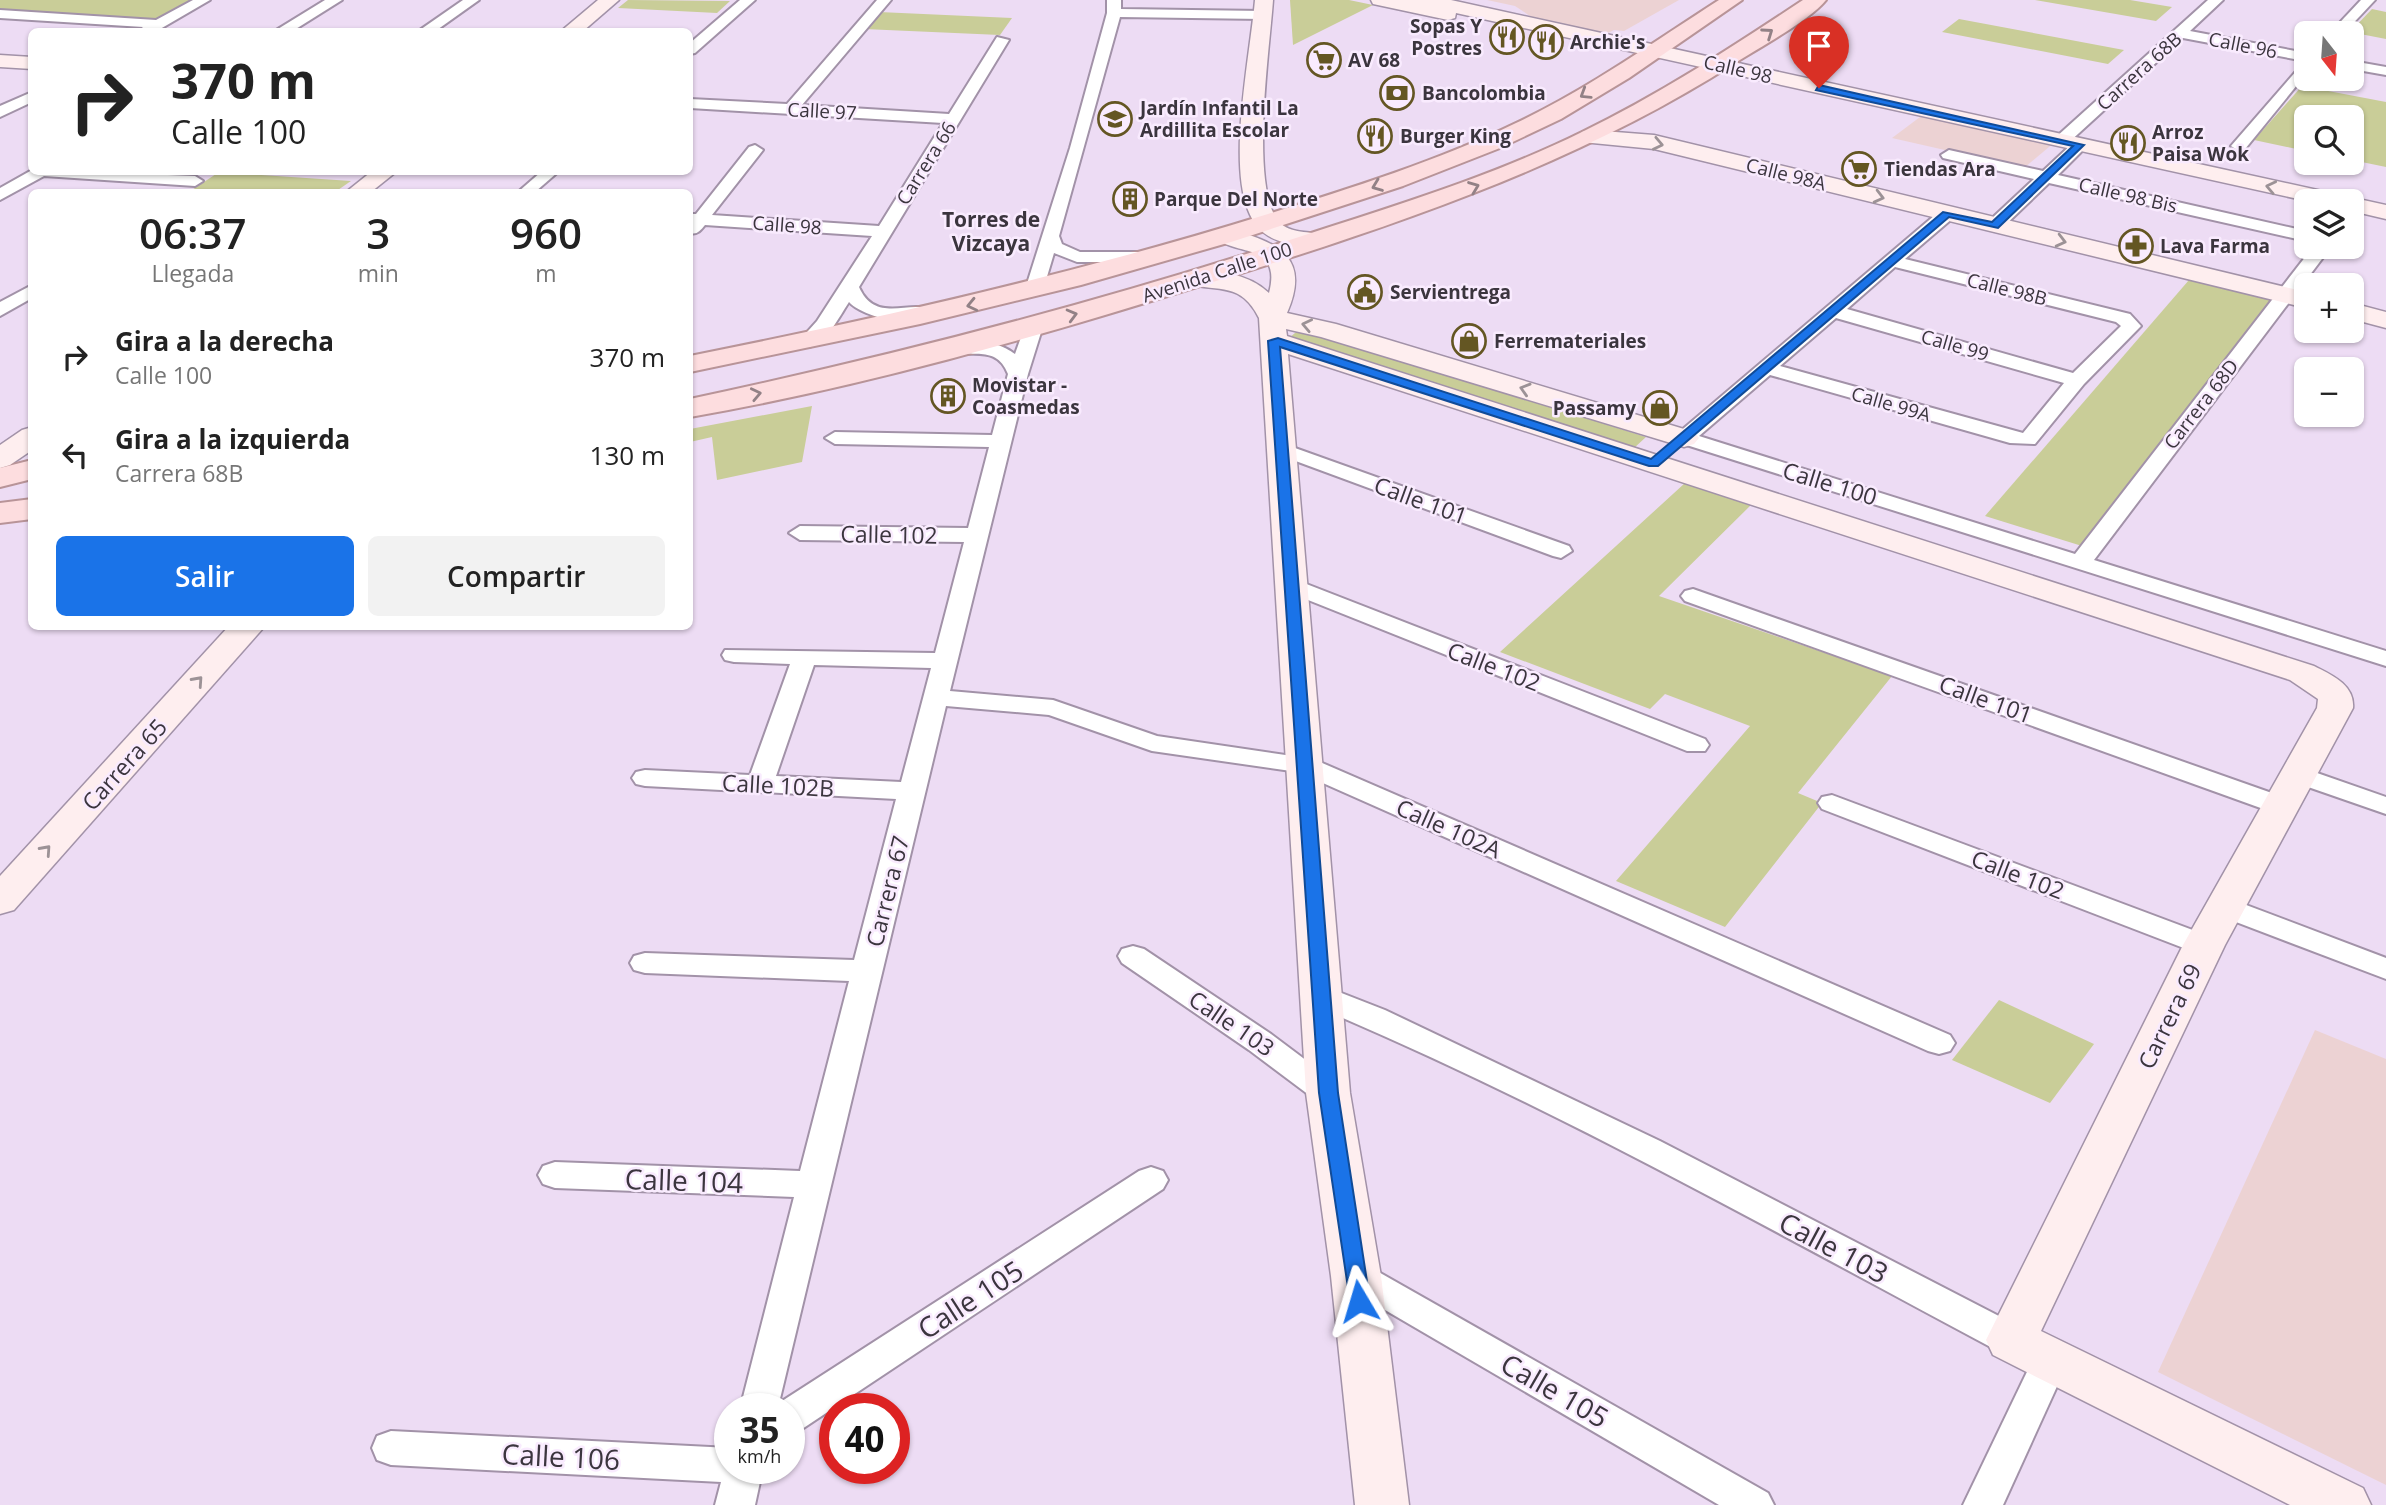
<!DOCTYPE html>
<html lang="es">
<meta charset="utf-8">
<style>
body{margin:0;font-family:"Open Sans",sans-serif;background:#f2f2f2;color:#222;height:100vh;display:flex;flex-direction:column;font-size:26px;white-space:nowrap}
*{box-sizing:border-box;margin:0}
p{font-size:23px;color:#767676}
.icon{flex:none;width:38px;height:38px;fill:none;stroke:currentColor;stroke-width:2;stroke-linecap:round;stroke-linejoin:round}
.map{position:relative;flex:1;overflow:hidden}
.panel{position:absolute;left:28px;top:189px;width:665px;height:441px;display:flex;flex-direction:column;background:#fff;border-radius:10px;box-shadow:0 2px 5px #0004}
.panel>*{flex:none}
.hud{position:absolute;left:28px;top:28px;width:665px;height:147px;border-radius:10px;box-shadow:0 2px 5px #0004;background:#fff;color:#222;overflow:hidden}
.needle{width:46px;rotate:163deg}
.fabs{position:absolute;left:2294px;top:21px;display:grid;gap:14px}
.fabs a{display:grid;place-items:center;width:70px;height:70px;border-radius:10px;background:#fff;box-shadow:0 2px 5px #0004;font-size:35px}
.speed{position:absolute;left:714px;top:1393px;display:flex;gap:14px;font-size:35px;font-weight:700;text-align:center}
.speed>*{display:grid;place-content:center;width:91px;height:91px;border-radius:50%;background:#fff;box-shadow:0 2px 5px #0004;line-height:1}
.speed small{font-size:18px;font-weight:400}
.speed .limit{border:10px solid #d22;background:#fff;color:#111}
.pin{position:absolute;display:grid;place-items:center;width:60px;height:60px;color:#fff;margin:-72px -30px;border-radius:50% 50% 50% 0;rotate:-45deg;box-shadow:0 0 7px #0007}
.pin .icon{rotate:45deg}
.me{position:absolute;width:77px;margin:-38px;rotate:353deg;stroke-linejoin:round;filter:drop-shadow(0 0 5px #0008)}
.turn{display:flex;align-items:center;gap:24px;height:147px;padding:0 28px;font-size:32px}
.turn .icon{width:91px;height:91px;stroke-width:2.5}
.turn b{display:block;font-size:49px;line-height:60px}
.eta{display:flex;justify-content:space-evenly;align-items:center;height:119px;text-align:center}
.eta b{font-size:42px;font-weight:600;line-height:49px}
.action{display:flex;gap:14px;margin-top:auto;padding:14px 28px}
.action a{flex:1;height:80px;border-radius:10px;background:#1a73e8;color:#fff;font-size:28px;font-weight:600;line-height:80px;text-align:center}
.action a+a{background:#f2f2f2;color:#222}
ul{padding:0;list-style:none}
li{display:flex;align-items:center;gap:21px;height:98px;padding:0 28px}
li div{flex:1}
li b{display:block;font-size:26px}
li em{font-style:normal}
.map>svg:first-child{display:block}
.commercial{fill:#ecd2d3}
.green{fill:#c9cd98}
.lines{fill:none;stroke-linecap:round;stroke-linejoin:round}
.street-casing{stroke:#a292a8;stroke-width:4}
.secondary-casing{stroke:#a292a8;stroke-width:3}
.primary-casing{stroke:#b89498;stroke-width:4}
.street{fill:#fff;fill-rule:evenodd}
.secondary{fill:#feeeef;fill-rule:evenodd}
.primary{fill:#fddddf;fill-rule:evenodd}
.oneway{stroke:#928186}
.oneway2{stroke:#9c9296}
.route{fill:#1a73e8;stroke:#114b97;stroke-width:2}
.labels{text-anchor:middle;dominant-baseline:central;stroke-width:5;stroke-linejoin:round;paint-order:stroke}
.far-poi-label{font-size:19px;font-weight:bold;fill:#3b353e;stroke:#f9ebfe;text-anchor:start}
.far-street-label{font-size:19px;fill:#3b353e;stroke:#f9ebfe}
.far-neighbourhood-label{font-size:21px;font-weight:bold;fill:#3b353e;stroke:#f9ebfe}
.street-label{font-size:23px;fill:#3b353e;stroke:#f9ebfe}
.near-street-label{font-size:28px;fill:#3b353e;stroke:#f9ebfe}
</style>
<div class="map">
<svg width="2386" height="1505" viewBox="0 0 2386 1505">
<rect width="100%" height="100%" fill="#eddcf4"/>
<!-- commercial -->
<g class="commercial">
<path d="M1487,0H1679L1624,31L1614,30L1606,34L1533,18L1515,6Z"/>
<path d="M1924,114L2055,142L2024,168L1892,138Z"/>
<path d="M2315,1030L2386,1059V1485L2158,1372Z"/>
</g>
<!-- green -->
<g class="green">
<path d="M0,0H196L155,21L0,12Z"/>
<path d="M628,0L730,1L717,13L618,8Z"/>
<path d="M1290,0H1349L1373,5L1293,45Z"/>
<path d="M2035,0H2130L2172,7L2156,21Z"/>
<path d="M2372,9L2386,12V39L2350,32Z"/>
<path d="M879,12L1012,18L1000,35L864,29Z"/>
<path d="M1959,19L2124,50L2108,64L1942,32Z"/>
<path d="M2302,86L2386,102V167L2352,160V117H2306V151L2254,140Z"/>
<path d="M219,172L351,181L335,192H189Z"/>
<path d="M2189,280L2272,300L2082,546L1985,516Z"/>
<path d="M1301,328L1646,437L1633,449L1289,338Z"/>
<path d="M812,406L802,462L717,480L712,437L690,442V429Z"/>
<path d="M1685,483L1752,504L1659,596L1892,676L1798,793L1822,803L1725,927L1616,881L1750,726L1665,694L1650,709L1500,652Z"/>
<path d="M1999,1000L2094,1044L2050,1103L1952,1060Z"/>
</g>
<g class="lines">
<!-- street casing -->
<g class="street-casing">
<g id="street">
<path d="M193,0H210L155,32H137L143,27L0,18V10L156,20Z"/>
<path d="M325,0H342L291,32H273Z"/>
<path d="M463,0H479L434,32H417Z"/>
<path d="M740,0H755L695,53L690,54V43Z"/>
<path d="M877,0H891L802,105L949,114L997,37L1009,40L859,287C877,328 917,294 935,314C921,331 863,318 849,302C839,317 827,342 809,347L799,341L817,321L872,236L705,225C700,231 697,235 690,233V214H696L749,147L755,145L763,150L712,215L879,226L943,123L690,108V99L787,104Z"/>
<path d="M1107,0H1121V9L1263,11L1270,15L1263,19L1120,17L1059,236L1062,244L1080,252H1151L1160,257L1151,262H1077L1054,253L1043,290L1040,294H1028L1025,290L1070,148L1107,13Z"/>
<path d="M2208,0H2223L2190,31L2306,53V74L2245,149L2239,151L2231,146L2305,61L2183,38L2067,144H2055V138Z"/>
<path d="M2361,0H2375L2344,33H2330Z"/>
<path d="M2352,61L2386,67V75L2352,69Z"/>
<path d="M32,92V102L0,117V106Z"/>
<path d="M2080,140L2088,145L2058,175L2306,231V241L2049,183L2001,229L1995,230L1986,225L1989,221L2034,179L1943,158L1941,155L1949,150L2043,171L2074,142Z"/>
<path d="M32,170L195,176L203,181L195,186L44,176L0,200V188Z"/>
<path d="M541,172H558L535,192H518Z"/>
<path d="M1947,209L1953,210L1955,214L1953,218L1905,259L2130,314L2141,326L2084,384L2035,444L2010,443L1770,375L1699,436L2075,554L2313,247H2331L2094,560L2386,651V666L1677,442L1674,438L1677,434L1941,210ZM1895,267L2116,322L2121,326L2073,373L1847,309ZM1836,318L2064,383L2023,433L1780,366Z"/>
<path d="M32,285V298L0,316V302Z"/>
<path d="M1034,320L1043,326L1028,374L950,691L1053,700L1157,736L1313,759L1950,1035L1955,1043L1950,1051L1939,1054L1928,1051L1298,772L1152,751L1049,715L946,706L779,1403L1139,1171L1151,1167L1163,1171L1168,1180L1163,1189L802,1429L789,1433V1409H740L794,1197L555,1188L543,1184L538,1175L543,1166L555,1162L800,1171L849,981L645,973L634,970L630,963L634,956L645,953L854,960L896,799L645,786L636,784L632,778L636,772L645,770L750,775L790,664L734,662L725,660L722,655L725,650L935,653L964,542L800,540L789,533L800,526L968,528L989,447L835,444L825,438L835,432L992,435L1008,374C995,340 964,364 948,346C961,331 1001,343 1015,354L1025,326ZM814,665L931,668L901,782L776,776Z"/>
<path d="M1281,443L1569,546L1572,551L1561,558L1553,556L1274,453L1270,449L1274,445Z"/>
<path d="M1291,578L1705,739L1709,745L1705,751H1687L1283,590L1279,585L1283,580Z"/>
<path d="M1693,589L2289,799L2293,805L2289,811L2279,813L2269,811L1685,601L1681,596L1685,591Z"/>
<path d="M2297,766L2386,797V814L2288,780L2284,774L2288,768Z"/>
<path d="M1832,795L2214,938L2219,945L2214,952L2204,955L2194,952L1822,809L1818,803L1822,797Z"/>
<path d="M2225,897L2386,958V979L2215,914L2211,907L2215,900Z"/>
<path d="M1133,946L1144,949L1271,1034L1339,1085L1344,1093L1339,1101L1328,1105L1317,1101L1249,1050L1122,963L1118,956L1122,949Z"/>
<path d="M1321,985L1385,1010L1660,1141L2024,1329L2029,1340L2024,1351L2011,1355L1998,1351C1773,1231 1545,1102 1310,1004L1306,996L1310,988Z"/>
<path d="M1356,1262L1368,1266L1768,1493L1774,1505H1719L1344,1286L1338,1276L1344,1266Z"/>
<path d="M2051,1345L2064,1349L2069,1360L2003,1505H1963L2038,1349Z"/>
<path d="M391,1431L730,1448V1468H763L755,1505H715L721,1482L391,1465L377,1460L372,1448L377,1436Z"/>
</g>
</g>
<!-- secondary casing -->
<g class="secondary-casing">
<g id="secondary">
<path d="M598,0H619L582,32H560Z"/>
<path d="M1255,0H1273C1270,46 1249,188 1279,222C1290,234 1310,231 1325,235L1328,240L1325,245C1312,248 1300,246 1287,243C1268,239 1255,229 1248,210C1228,159 1250,56 1255,0Z"/>
<path d="M1371,0H1451L2386,205V219L2352,211V201H2307L1456,13L1455,18L1448,20L1373,4Z"/>
<path d="M0,55L32,57V69L0,67Z"/>
<path d="M1590,130L1654,135L2306,292V308L1654,149L1582,142L1579,137L1582,132Z"/>
<path d="M371,172H396L371,192H346Z"/>
<path d="M1227,229C1276,241 1312,256 1287,313L1336,324L1694,432L1699,438L1694,444L1684,447L1321,337L1286,329L1287,336L2314,666C2332,675 2355,685 2353,708L2225,945L2041,1331L2363,1488L2371,1505H2290L1993,1355L1986,1340L2183,945L2317,708L2318,699L2290,680L1288,354L1350,1093L1381,1276L1409,1505H1355L1331,1276L1306,1093L1259,318C1241,282 1220,292 1187,284L1183,279L1187,274C1213,267 1249,274 1269,293C1283,240 1230,257 1215,236L1218,231Z"/>
<path d="M2352,303L2386,312V328L2352,319Z"/>
<path d="M32,427V450L10,465L0,468V445L22,430Z"/>
<path d="M229,626H265L14,910L0,914V876Z"/>
</g>
</g>
<!-- primary casing -->
<g class="primary-casing">
<g id="primary">
<path d="M1719,0H1742L1629,78L1561,119L1500,148L1403,186L1231,242L1081,285L920,324L690,372V356C885,317 1078,273 1268,214C1352,188 1437,161 1516,123C1588,89 1652,43 1719,0Z"/>
<path d="M1803,0H1826C1810,20 1759,48 1735,63C1569,169 1387,228 1200,286C1033,338 862,387 690,417V399C897,355 1101,302 1302,236C1397,205 1493,176 1582,132C1660,94 1731,48 1803,0Z"/>
<path d="M32,460V479L0,487V468Z"/>
<path d="M32,499V519L0,523V503Z"/>
</g>
</g>
<!-- street -->
<use href="#street" class="street"/>
<!-- secondary -->
<use href="#secondary" class="secondary"/>
<!-- primary -->
<use href="#primary" class="primary"/>
</g>
<!-- one-way arrows -->
<defs><path id="oneway-chevron" d="M-2-3.5L2.5 0L-2 3.5" fill="none" stroke-width="1.6" stroke-linecap="round" stroke-linejoin="round" transform="scale(1.75)"/></defs>
<g class="oneway">
<use href="#oneway-chevron" transform="translate(1768 33) rotate(-35)"/>
<use href="#oneway-chevron" transform="translate(1585 94) rotate(148)"/>
<use href="#oneway-chevron" transform="translate(1377 186) rotate(159)"/>
<use href="#oneway-chevron" transform="translate(1474 187) rotate(-21)"/>
<use href="#oneway-chevron" transform="translate(972 305) rotate(167)"/>
<use href="#oneway-chevron" transform="translate(1072 315) rotate(-15)"/>
<use href="#oneway-chevron" transform="translate(756 394) rotate(-12)"/>
</g>
<g class="oneway2">
<use href="#oneway-chevron" transform="translate(1658 144) rotate(12)"/>
<use href="#oneway-chevron" transform="translate(2271 187) rotate(-168)"/>
<use href="#oneway-chevron" transform="translate(1879 197) rotate(14)"/>
<use href="#oneway-chevron" transform="translate(2061 241) rotate(14)"/>
<use href="#oneway-chevron" transform="translate(1307 325) rotate(-168)"/>
<use href="#oneway-chevron" transform="translate(1525 389) rotate(-163)"/>
<use href="#oneway-chevron" transform="translate(198 681) rotate(-48)"/>
<use href="#oneway-chevron" transform="translate(46 850) rotate(-48)"/>
</g>
<!-- route -->
<path class="route" d="M1819,85L2084,145L1998,228L1949,217L1658,466H1649L1280,347L1338,1093L1370,1301L1367,1308L1359,1310L1351,1308L1319,1093L1268,341L1278,338L1651,459L1943,212L1992,222L2073,146L1816,90Z"/>
<!-- icons -->
<defs>
<g id="restaurant-ring" transform="scale(1.75)"><circle r="9.5" fill="#f9ebfe" stroke="#645623" stroke-width="1.5"/><path d="M-5-6h1v4h1v-4h1v4h1v-4h1v5L-1.5 .5V6h-2V.5L-5-1ZM5-6V6H3V1.5H1.5Q1.5-4 5-6Z" fill="#645623"/></g>
<g id="supermarket-ring" transform="scale(1.75)"><circle r="9.5" fill="#f9ebfe" stroke="#645623" stroke-width="1.5"/><path d="M-6-5.5h2.5l.6 2H6L4.5 2H-2.5L-4.4-4H-6ZM-1.5 3.2a1.3 1.3 0 1 0 .1 0ZM3 3.2a1.3 1.3 0 1 0 .1 0Z" fill="#645623"/></g>
<g id="bank-ring" transform="scale(1.75)"><circle r="9.5" fill="#f9ebfe" stroke="#645623" stroke-width="1.5"/><path d="M-6-4H6V4H-6ZM0-2.3a2.3 2.3 0 1 0 0 4.6a2.3 2.3 0 1 0 0-4.6Z" fill="#645623"/></g>
<g id="school-ring" transform="scale(1.75)"><circle r="9.5" fill="#f9ebfe" stroke="#645623" stroke-width="1.5"/><path d="M0-5L7-2L0 1L-7-2ZM-4 1L0 2.5L4 1V4Q0 6-4 4Z" fill="#645623"/></g>
<g id="building-ring" transform="scale(1.75)"><circle r="9.5" fill="#f9ebfe" stroke="#645623" stroke-width="1.5"/><path d="M-4-6H4V6H1V3H-1V6H-4ZM-2.5-4.3h1.7v1.8h-1.7ZM.8-4.3h1.7v1.8H.8ZM-2.5-1h1.7V.8h-1.7ZM.8-1h1.7V.8H.8Z" fill="#645623"/></g>
<g id="pharmacy-ring" transform="scale(1.75)"><circle r="9.5" fill="#f9ebfe" stroke="#645623" stroke-width="1.5"/><path d="M-2-6h4v4h4v4h-4v4h-4v-4h-4v-4h4Z" fill="#645623"/></g>
<g id="civic-ring" transform="scale(1.75)"><circle r="9.5" fill="#f9ebfe" stroke="#645623" stroke-width="1.5"/><path d="M-.6-6.5H3V-4.5H.6V-3L4-1V1h2V6H-6V1h2V-1L-.6-3ZM-1.2 2.5V6h2.4V2.5Z" fill="#645623"/></g>
<g id="shop-ring" transform="scale(1.75)"><circle r="9.5" fill="#f9ebfe" stroke="#645623" stroke-width="1.5"/><path d="M-5-2.5h2.3a2.7 3.5 0 0 1 5.4 0H5L5.5 6h-11ZM-1.5-2.5h3a1.5 2.3 0 0 0-3 0Z" fill="#645623"/></g>
</defs>
<g fill-rule="evenodd">
<use href="#restaurant-ring" x="1507" y="37"/>
<use href="#restaurant-ring" x="1546" y="42"/>
<use href="#supermarket-ring" x="1324" y="60"/>
<use href="#bank-ring" x="1397" y="93"/>
<use href="#school-ring" x="1115" y="119"/>
<use href="#restaurant-ring" x="1375" y="136"/>
<use href="#restaurant-ring" x="2128" y="143"/>
<use href="#supermarket-ring" x="1859" y="169"/>
<use href="#building-ring" x="1130" y="199"/>
<use href="#pharmacy-ring" x="2136" y="246"/>
<use href="#civic-ring" x="1365" y="292"/>
<use href="#shop-ring" x="1469" y="341"/>
<use href="#building-ring" x="948" y="396"/>
<use href="#shop-ring" x="1660" y="408"/>
</g>
<g class="labels">
<!-- far-poi labels -->
<g class="far-poi-label">
<text x="1482" y="26" text-anchor="end">Sopas Y<tspan x="1482" dy="22">Postres</tspan></text>
<text x="1570" y="42">Archie's</text>
<text x="1348" y="60">AV 68</text>
<text x="1422" y="93">Bancolombia</text>
<text x="1140" y="108">Jardín Infantil La<tspan x="1140" dy="22">Ardillita Escolar</tspan></text>
<text x="2152" y="132">Arroz<tspan x="2152" dy="22">Paisa Wok</tspan></text>
<text x="1400" y="136">Burger King</text>
<text x="1884" y="169">Tiendas Ara</text>
<text x="1154" y="199">Parque Del Norte</text>
<text x="2160" y="246">Lava Farma</text>
<text x="1390" y="292">Servientrega</text>
<text x="1494" y="341">Ferremateriales</text>
<text x="972" y="385">Movistar -<tspan x="972" dy="22">Coasmedas</tspan></text>
<text x="1636" y="408" text-anchor="end">Passamy</text>
</g>
<!-- far-street labels -->
<g class="far-street-label">
<text transform="translate(2243 45) rotate(11)">Calle 96</text>
<text transform="translate(1738 69) rotate(13)">Calle 98</text>
<text transform="translate(2139 71) rotate(-42)">Carrera 68B</text>
<text transform="translate(822 111) rotate(3)">Calle 97</text>
<text transform="translate(926 163) rotate(-58)">Carrera 66</text>
<text transform="translate(1786 174) rotate(14)">Calle 98A</text>
<text transform="translate(2128 195) rotate(13)">Calle 98 Bis</text>
<text transform="translate(787 225) rotate(4)">Calle 98</text>
<text transform="translate(1217 272) rotate(-18)">Avenida Calle 100</text>
<text transform="translate(2007 289) rotate(14)">Calle 98B</text>
<text transform="translate(1955 345) rotate(16)">Calle 99</text>
<text transform="translate(1891 404) rotate(16)">Calle 99A</text>
<text transform="translate(2201 404) rotate(-52)">Carrera 68D</text>
</g>
<!-- far-neighbourhood labels -->
<g class="far-neighbourhood-label">
<text x="991" y="219">Torres de<tspan x="991" dy="24">Vizcaya</tspan></text>
</g>
<!-- street labels -->
<g class="street-label">
<text transform="translate(1830 483) rotate(17)">Calle 100</text>
<text transform="translate(1421 500) rotate(20)">Calle 101</text>
<text transform="translate(889 534) rotate(1)">Calle 102</text>
<text transform="translate(1494 666) rotate(21)">Calle 102</text>
<text transform="translate(1986 699) rotate(20)">Calle 101</text>
<text transform="translate(124 764) rotate(-48)">Carrera 65</text>
<text transform="translate(778 785) rotate(3)">Calle 102B</text>
<text transform="translate(1449 828) rotate(24)">Calle 102A</text>
<text transform="translate(2018 874) rotate(21)">Calle 102</text>
<text transform="translate(887 891) rotate(-76)">Carrera 67</text>
<text transform="translate(2169 1016) rotate(-64)">Carrera 69</text>
<text transform="translate(1232 1023) rotate(34)">Calle 103</text>
</g>
<!-- near-street labels -->
<g class="near-street-label">
<text transform="translate(684 1180) rotate(2)">Calle 104</text>
<text transform="translate(1834 1247) rotate(28)">Calle 103</text>
<text transform="translate(970 1299) rotate(-33)">Calle 105</text>
<text transform="translate(1555 1390) rotate(30)">Calle 105</text>
<text transform="translate(561 1456) rotate(3)">Calle 106</text>
</g>
</g>
</svg>
<div class="fabs">
<a><svg class="needle" viewBox="-14 -14 28 28"><path d="M0-13l5 13h-10z" fill="#e53935"/><path d="M0 13l5-13h-10z" fill="#767676"/></svg></a>
<a><svg class="icon" aria-label="search" viewBox="0 0 24 24"><circle cx="10" cy="10" r="6"/><path d="M15 15l6 6"/></svg></a>
<a><svg class="icon" aria-label="layers" viewBox="0 0 24 24"><path d="M12 4l9 5-9 5-9-5zM3 14l9 5 9-5"/></svg></a>
<a>+</a>
<a>−</a>
</div>
<div class="speed"><div>35<small>km/h</small></div><div class="limit">40</div></div>
<div class="pin" style="left:1819px;top:88px;background:#d93025"><svg class="icon" aria-label="arrive" viewBox="0 0 24 24"><path d="M6 21V4h12l-3 4 3 4H6"/></svg></div>
<svg class="me" style="left:1359px;top:1301px" viewBox="-20 -20 40 40"><path d="M0-17L14 15 0 8-14 15z" fill="#1a73e8" stroke="#fff" stroke-width="4"/></svg>
<div class="hud">
<div class="turn"><svg class="icon" aria-label="right" viewBox="0 0 24 24"><path d="M7 20v-9h11M14 6l5 5-5 5"/></svg><div><b>370 m</b>Calle 100</div></div>
</div>
<section class="panel">
<div class="eta">
<div><b>06:37</b><p>Llegada</p></div>
<div><b>3</b><p>min</p></div>
<div><b>960</b><p>m</p></div>
</div>
<ul>
<li><svg class="icon" aria-label="right" viewBox="0 0 24 24"><path d="M7 20v-9h11M14 6l5 5-5 5"/></svg><div><b>Gira a la derecha</b><p>Calle 100</p></div><em>370 m</em></li>
<li><svg class="icon" aria-label="left" viewBox="0 0 24 24"><path d="M17 20v-9H6M10 6l-5 5 5 5"/></svg><div><b>Gira a la izquierda</b><p>Carrera 68B</p></div><em>130 m</em></li>
</ul>
<div class="action"><a>Salir</a><a>Compartir</a></div>
</section>
</div>
